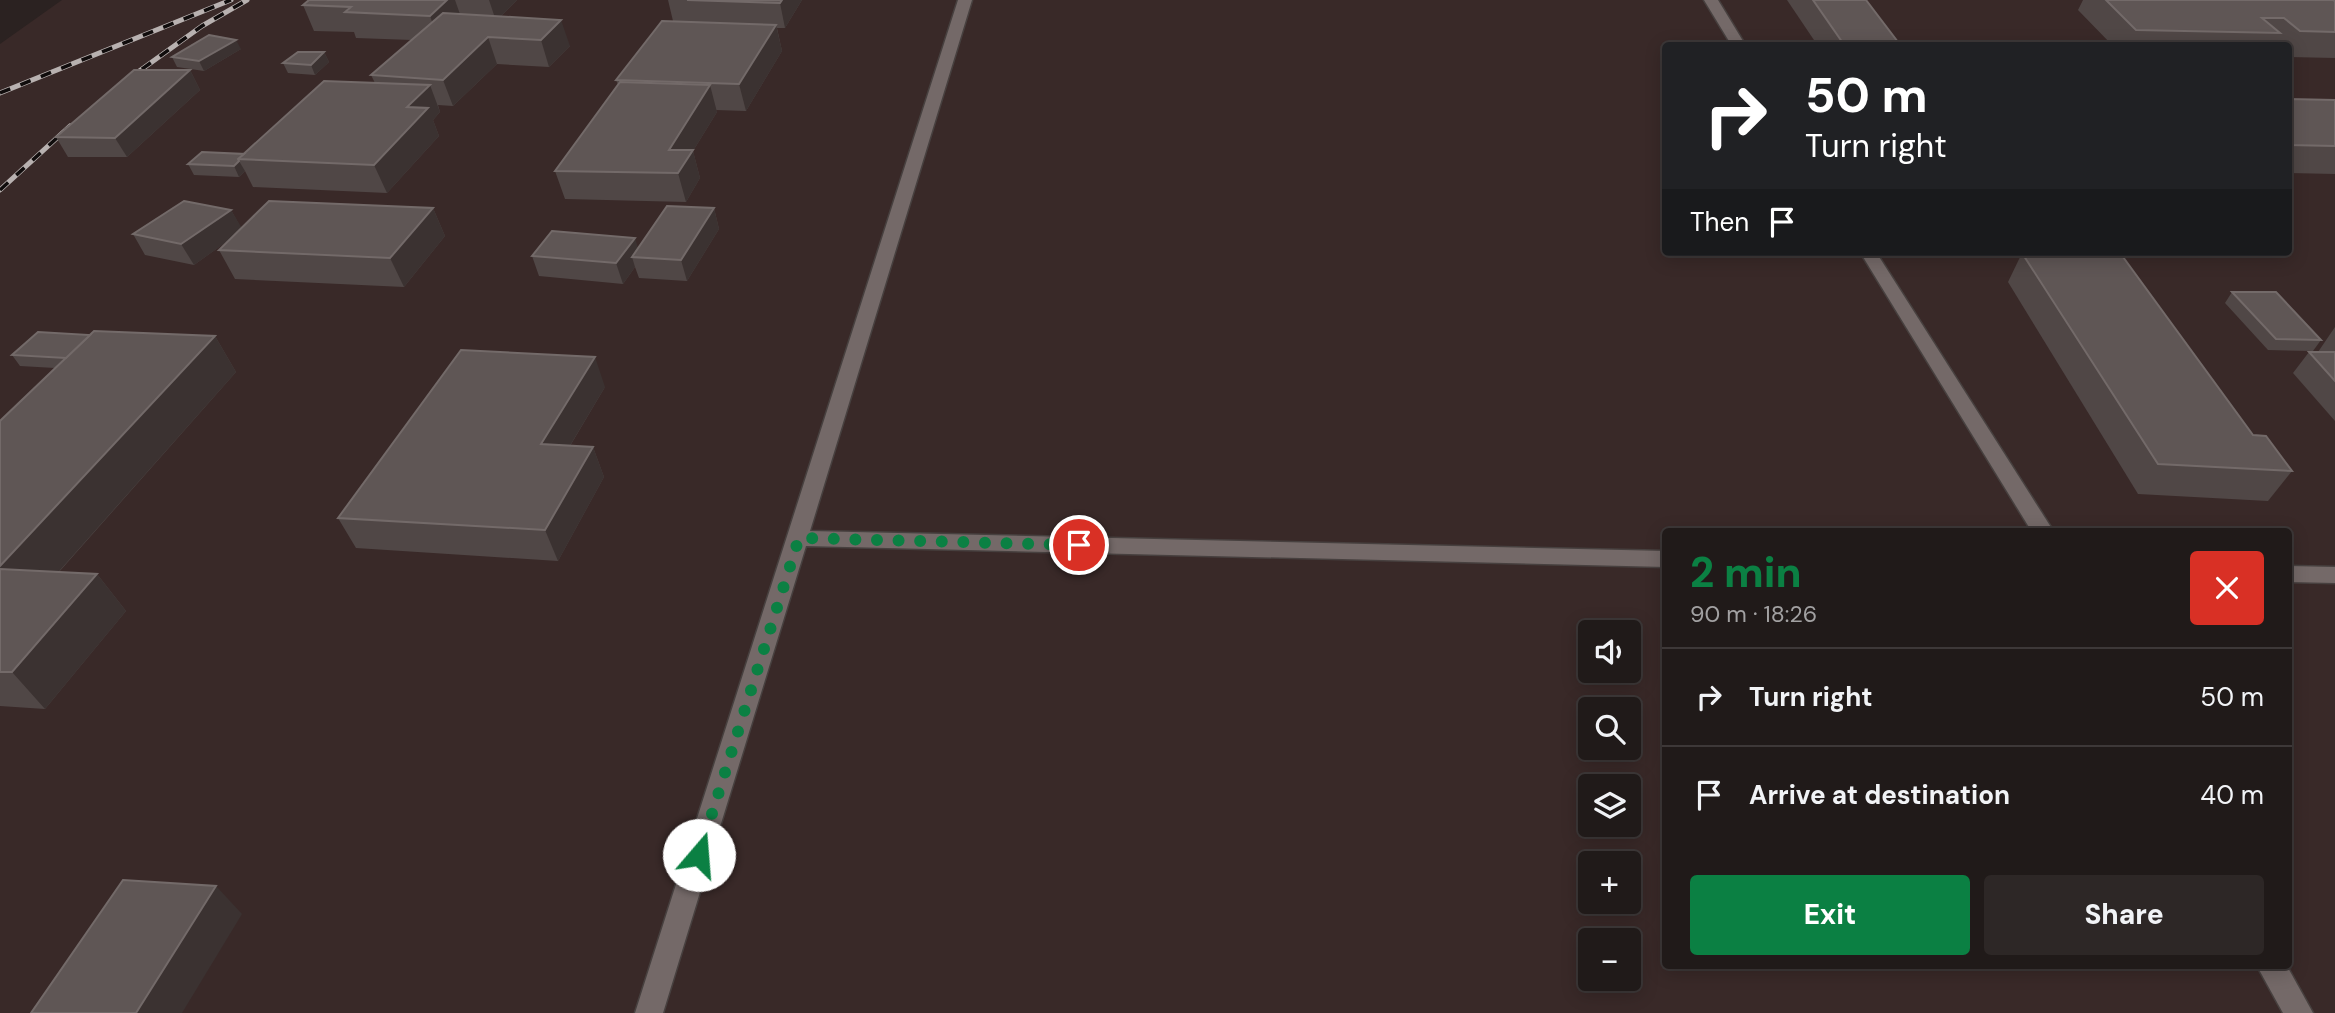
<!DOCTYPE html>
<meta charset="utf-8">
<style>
body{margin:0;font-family:"DM Sans",sans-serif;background:#2d2726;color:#f1f3f6;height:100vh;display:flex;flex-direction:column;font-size:26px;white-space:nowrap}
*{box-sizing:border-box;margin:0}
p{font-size:23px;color:#a2a1a2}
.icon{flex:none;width:38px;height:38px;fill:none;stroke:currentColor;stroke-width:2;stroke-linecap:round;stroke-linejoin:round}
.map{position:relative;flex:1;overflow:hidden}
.sheet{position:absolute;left:1662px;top:528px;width:630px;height:441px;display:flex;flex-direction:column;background:#201a19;border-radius:7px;box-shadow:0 4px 18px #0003,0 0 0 2px #3d3838}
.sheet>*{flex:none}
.hud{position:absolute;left:1662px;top:42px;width:630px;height:214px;border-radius:7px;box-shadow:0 4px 18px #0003,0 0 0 2px #3d3838;background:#202124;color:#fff;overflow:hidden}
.buttons{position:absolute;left:1578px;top:620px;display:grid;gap:14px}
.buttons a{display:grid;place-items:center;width:63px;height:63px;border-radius:7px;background:#201a19;box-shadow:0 4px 18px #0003,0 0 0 2px #3d3838;font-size:35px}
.pin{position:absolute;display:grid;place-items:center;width:60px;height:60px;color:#fff;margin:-30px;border:4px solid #fff;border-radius:50%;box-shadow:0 2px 7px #0007}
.me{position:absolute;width:77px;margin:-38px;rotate:18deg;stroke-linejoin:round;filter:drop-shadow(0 0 5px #0008)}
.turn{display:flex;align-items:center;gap:24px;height:147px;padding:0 28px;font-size:32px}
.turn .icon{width:91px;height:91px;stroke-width:2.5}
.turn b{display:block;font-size:49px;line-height:60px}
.then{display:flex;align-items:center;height:66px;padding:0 28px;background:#0003;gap:14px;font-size:26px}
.round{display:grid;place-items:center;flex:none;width:74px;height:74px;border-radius:7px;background:#2d2726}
.summary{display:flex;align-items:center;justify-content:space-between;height:119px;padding:0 28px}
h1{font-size:42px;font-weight:800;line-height:52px;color:#0b8043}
.action{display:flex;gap:14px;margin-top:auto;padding:14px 28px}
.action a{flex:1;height:80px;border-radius:7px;background:#0b8043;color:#fff;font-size:28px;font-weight:800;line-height:80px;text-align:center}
.action a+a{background:#2d2726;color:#f1f3f6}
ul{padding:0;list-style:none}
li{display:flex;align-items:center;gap:21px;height:98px;padding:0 28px;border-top:2px solid #3d3838}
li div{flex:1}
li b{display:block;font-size:26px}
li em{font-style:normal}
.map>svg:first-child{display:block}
.built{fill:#392928;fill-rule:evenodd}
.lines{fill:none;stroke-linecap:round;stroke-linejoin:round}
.lane-casing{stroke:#47403f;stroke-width:3}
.lane{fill:#746968;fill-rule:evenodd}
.rail-casing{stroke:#b8b1b0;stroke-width:5}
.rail{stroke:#100c0c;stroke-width:3.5;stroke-dasharray:11;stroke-linecap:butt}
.wall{fill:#504746}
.shaded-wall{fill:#3b3231}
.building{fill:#5f5655;stroke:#736a69;stroke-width:2}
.route{stroke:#0b8043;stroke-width:12;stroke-dasharray:0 21.6}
</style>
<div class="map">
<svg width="2335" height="1013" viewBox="0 0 2335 1013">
<rect width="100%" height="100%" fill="#2b2221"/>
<!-- built -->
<path class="built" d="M62,0H2335V1013H0V44ZM1666,46H2289V252H1666ZM1666,532H2289V966H1666ZM1591,632H1629V670H1591ZM1591,709H1629V747H1591ZM1591,786H1629V824H1591ZM1591,863H1629V901H1591ZM1591,940H1629V978H1591Z"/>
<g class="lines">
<!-- lane casing -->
<g class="lane-casing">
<g id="lane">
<path d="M958,0H972L810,531L1666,551V567L806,546L663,1013H635Z"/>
<path d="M1704,0H1718L1746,46H1732Z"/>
<path d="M1860,252H1876L2054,532H2032Z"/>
<path d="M2289,566L2335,567V583L2289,582Z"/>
<path d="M2257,966H2287L2313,1013H2283Z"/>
</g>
</g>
<!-- lane -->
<use href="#lane" class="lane"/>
<!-- rail casing -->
<g class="rail-casing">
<g id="rail">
<path d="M124,82L202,26L247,0"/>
<path d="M0,93L231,0"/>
<path d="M0,190L70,126"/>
</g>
</g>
<!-- rail -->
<use href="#rail" class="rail"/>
</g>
<!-- wall -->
<g class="wall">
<path d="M309,0H517L501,16L570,46L549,67L497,64L453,106L438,105L440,112L433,120L439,136L387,193L253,187L245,171L239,177L194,175L188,164L244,154L375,83L371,75L412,40L356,38L354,32L314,31L303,5Z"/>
<path d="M668,0H802L785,28H777L782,51L746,111L716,110L717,112L693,151L700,178L686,202L565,199L555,171L618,85L616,80L673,21Z"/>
<path d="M1787,0H1866L1901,46H1818Z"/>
<path d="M2083,0H2333L2335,1V58L2289,57V46H2113L2078,10Z"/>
<path d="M241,49L204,71L177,67L172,57Z"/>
<path d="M324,52L329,62L315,75L288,73L283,63Z"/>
<path d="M190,70L200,90L127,157H68L56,137Z"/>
<path d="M2289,99L2335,100V174L2289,173Z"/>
<path d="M433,208L445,236L404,287L235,279L219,250L230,239L194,265L145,255L133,234L231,210L241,228Z"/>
<path d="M714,208L719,229L687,281L639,278L635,267L623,284L539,276L532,256L638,248Z"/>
<path d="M2022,253L2253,435L2292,471L2268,501L2138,494L2008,282Z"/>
<path d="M2232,292L2321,340L2313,351L2268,350L2225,303Z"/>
<path d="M2335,327V421L2293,373L2309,352H2318Z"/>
<path d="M90,335L215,336L236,372L59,572L97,574L126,611L45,709L0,706V421L55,368L20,366L12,355Z"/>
<path d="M605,387L570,446L593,447L604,477L558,561L356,548L338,518Z"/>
</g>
<!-- shaded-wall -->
<g class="shaded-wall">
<path d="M447,0H455L462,20L439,41L430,16Z"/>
<path d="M489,0H517L496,21Z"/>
<path d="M782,0H802L785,28L780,3Z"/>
<path d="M561,20L570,46L549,67L541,40Z"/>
<path d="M776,25L782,51L746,111L739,84Z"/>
<path d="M488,37L497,64L453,106L443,80Z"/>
<path d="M236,40L241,49L204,71L199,61Z"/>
<path d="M324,52L329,62L315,75L311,65Z"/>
<path d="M190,70L200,90L127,157L115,138Z"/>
<path d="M430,85L440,112L433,120L439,136L387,193L374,165L407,107Z"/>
<path d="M710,85L717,112L693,151L700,178L686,202L678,173L669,150Z"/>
<path d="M239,161L245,171L239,177L234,166Z"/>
<path d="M433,208L445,236L404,287L390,258Z"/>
<path d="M714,208L719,229L687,281L681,260Z"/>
<path d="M231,210L243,230L194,265L181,244Z"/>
<path d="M635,238L641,258L632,257L635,267L623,284L616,263Z"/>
<path d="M215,336L236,372L29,605L0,572V566Z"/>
<path d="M595,357L605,387L553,474L541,444Z"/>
<path d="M593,447L604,477L558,561L545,530Z"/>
<path d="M97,574L126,611L45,709L12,672Z"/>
<path d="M216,886L242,914L182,1013H136Z"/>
</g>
<!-- building -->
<g class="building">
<path d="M309,0H447L430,16L345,12L351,7L303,5Z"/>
<path d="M687,0H782L780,3Z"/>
<path d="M1813,0H1866L1901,46H1845Z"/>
<path d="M2106,0H2333L2335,1V32L2300,31L2284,18H2262L2280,33L2136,30Z"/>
<path d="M443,13L561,20L541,40L488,37L443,80L371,75Z"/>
<path d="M662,21L776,25L739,84L616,80Z"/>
<path d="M209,35L236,40L199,61L172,57Z"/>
<path d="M298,52H324L311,65L283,63Z"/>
<path d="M134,70H190L115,138L56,137Z"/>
<path d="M324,81L430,85L407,107L428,108L374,165L238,159Z"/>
<path d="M620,82L710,85L669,150H693L678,173L555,171Z"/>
<path d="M2289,99L2335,100V146L2289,145Z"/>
<path d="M202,152L244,154L238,159L239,161L234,166L188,164Z"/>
<path d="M184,201L231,210L181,244L133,234Z"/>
<path d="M269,201L433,208L390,258L219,250Z"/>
<path d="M667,206L714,208L681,260L632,257Z"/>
<path d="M552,231L635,238L616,263L532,256Z"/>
<path d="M2022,253L2123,257L2253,435L2266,436L2292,471L2158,464Z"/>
<path d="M2232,292H2276L2321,340L2276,339Z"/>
<path d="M94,331L215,336L0,566V421Z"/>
<path d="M38,332L90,335L66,358L12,355Z"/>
<path d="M461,350L595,357L541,444L593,447L545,530L338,518Z"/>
<path d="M2309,352H2335V381Z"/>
<path d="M0,569L97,574L12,672H0Z"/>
<path d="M123,880L216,886L136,1013H31Z"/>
</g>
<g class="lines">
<!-- route -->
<path class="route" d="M699,855L799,538L1079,545"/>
</g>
</svg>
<div class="buttons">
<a><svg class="icon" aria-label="sound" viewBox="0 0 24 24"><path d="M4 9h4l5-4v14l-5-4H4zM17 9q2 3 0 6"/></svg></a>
<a><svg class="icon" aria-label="search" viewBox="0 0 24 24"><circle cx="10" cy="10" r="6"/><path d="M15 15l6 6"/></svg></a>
<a><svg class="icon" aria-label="layers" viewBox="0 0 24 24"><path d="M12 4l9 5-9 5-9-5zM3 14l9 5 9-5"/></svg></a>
<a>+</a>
<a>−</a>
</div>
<div class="pin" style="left:1079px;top:545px;background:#d93025"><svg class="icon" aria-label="arrive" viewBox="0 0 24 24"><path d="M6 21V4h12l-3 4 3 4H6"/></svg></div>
<svg class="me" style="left:699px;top:855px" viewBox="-20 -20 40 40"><circle r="19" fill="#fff"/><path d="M0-13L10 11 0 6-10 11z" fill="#0b8043"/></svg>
<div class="hud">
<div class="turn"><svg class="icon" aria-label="right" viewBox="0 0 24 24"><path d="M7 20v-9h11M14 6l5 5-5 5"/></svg><div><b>50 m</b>Turn right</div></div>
<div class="then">Then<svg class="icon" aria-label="arrive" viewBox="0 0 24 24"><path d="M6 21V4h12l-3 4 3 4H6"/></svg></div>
</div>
<section class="sheet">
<div class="summary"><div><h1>2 min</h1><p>90 m · 18:26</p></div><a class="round" style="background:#d93025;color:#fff"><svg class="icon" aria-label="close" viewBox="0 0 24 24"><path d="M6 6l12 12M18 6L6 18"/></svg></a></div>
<ul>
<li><svg class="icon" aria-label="right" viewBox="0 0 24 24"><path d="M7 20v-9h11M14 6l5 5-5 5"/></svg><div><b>Turn right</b></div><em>50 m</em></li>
<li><svg class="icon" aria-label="arrive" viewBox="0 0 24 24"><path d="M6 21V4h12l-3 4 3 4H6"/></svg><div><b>Arrive at destination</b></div><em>40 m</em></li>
</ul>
<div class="action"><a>Exit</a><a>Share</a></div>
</section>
</div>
